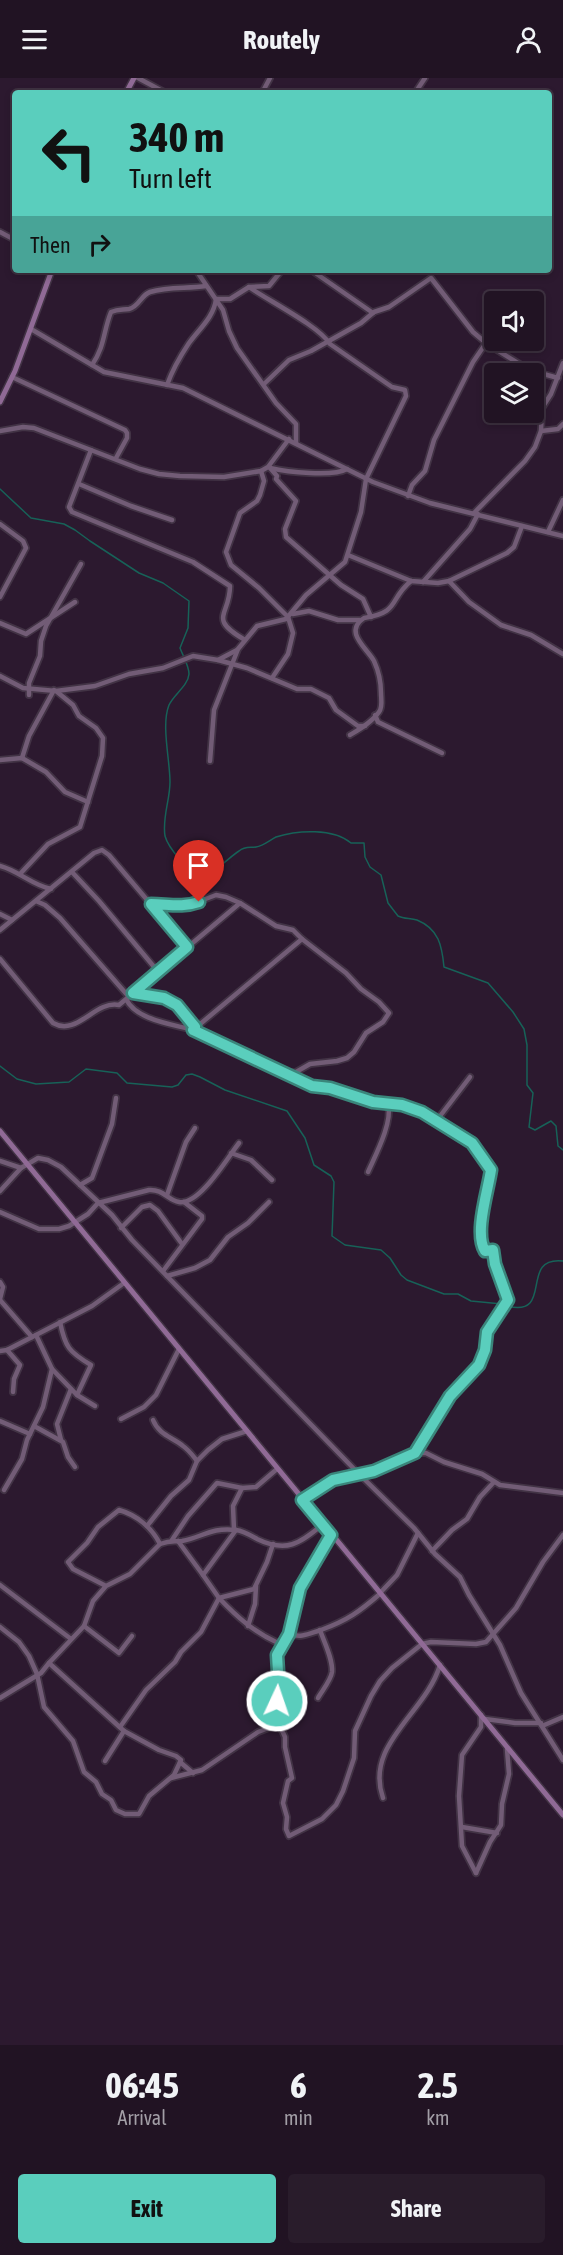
<!DOCTYPE html>
<style>
body{margin:0;font-family:"Asap Condensed",sans-serif;background:#291c2b;color:#f1f3f6;height:100vh;display:flex;flex-direction:column;font-size:22px;white-space:nowrap}
*{box-sizing:border-box;margin:0}
p{font-size:20px;color:#a29ea6}
.icon{flex:none;width:33px;height:33px;fill:none;stroke:currentColor;stroke-width:2;stroke-linecap:round;stroke-linejoin:round}
.map{position:relative;height:1967px;overflow:hidden}
.side{display:flex;flex-direction:column;background:#211323;flex:1}
.side>*{flex:none}
.hud{position:absolute;left:12px;top:12px;width:540px;height:183px;border-radius:6px;box-shadow:0 3px 9px #0003,0 0 0 2px #3e3241;background:#5acebd;color:#111;overflow:hidden}
.fabs{position:absolute;left:484px;top:213px;display:grid;gap:12px}
.fabs a{display:grid;place-items:center;width:60px;height:60px;border-radius:6px;background:#211323;box-shadow:0 3px 9px #0003,0 0 0 2px #3e3241;font-size:30px}
.pin{position:absolute;display:grid;place-items:center;width:51px;height:51px;color:#fff;margin:-62px -26px;border-radius:50% 50% 50% 0;rotate:-45deg;box-shadow:0 0 6px #0007}
.pin .icon{rotate:45deg}
.me{position:absolute;width:66px;margin:-33px;rotate:3deg;stroke-linejoin:round;filter:drop-shadow(0 0 4px #0008)}
.turn{display:flex;align-items:center;gap:21px;height:126px;padding:0 18px;font-size:27px}
.turn .icon{width:78px;height:78px;stroke-width:2.5}
.turn b{display:block;font-size:42px;line-height:51px}
.then{display:flex;align-items:center;height:57px;padding:0 18px;background:#0003;gap:12px;font-size:22px}
.eta{display:flex;justify-content:space-evenly;align-items:center;height:102px;text-align:center}
.eta b{font-size:36px;font-weight:700;line-height:42px}
.cta{display:flex;gap:12px;margin-top:auto;padding:12px 18px}
.cta a{flex:1;height:69px;border-radius:6px;background:#5acebd;color:#111;font-size:24px;font-weight:700;line-height:69px;text-align:center}
.cta a+a{background:#291c2b;color:#f1f3f6}
header{display:flex;justify-content:space-between;align-items:center;height:78px;padding:0 18px;background:#211323;font-size:27px;font-weight:700}
.map>svg:first-child{display:block}
.lines{fill:none;stroke-linecap:round;stroke-linejoin:round}
.stream{stroke:#176258;stroke-width:1.5}
.minor-casing{stroke:#423345;stroke-width:8}
.major-casing{stroke:#423345;stroke-width:8}
.minor{stroke:#725c76;stroke-width:4.5}
.major{stroke:#906a96;stroke-width:5}
.route-casing{stroke:#3a867b;stroke-width:15}
.route{stroke:#5acebd;stroke-width:10}
</style>
<header><svg class="icon" aria-label="menu" viewBox="0 0 24 24"><path d="M4 6h16M4 12h16M4 18h16"/></svg>Routely<svg class="icon" aria-label="person" viewBox="0 0 24 24"><circle cx="12" cy="8" r="4"/><path d="M4 21q1-7 8-7t8 7"/></svg></header>
<div class="map">
<svg width="563" height="1967" viewBox="0 0 563 1967">
<rect width="100%" height="100%" fill="#2c192f"/>
<g class="lines">
<!-- stream -->
<g class="stream">
<path d="M0,411L31,440L64,446L75,452L90,463L139,495L163,505L189,523L188,550L180,570C183,578 189,588 189,596C188,608 174,616 169,627C161,647 170,682 170,704C170,722 162,740 165,758C168,769 189,796 201,796C214,797 229,779 239,773C245,768 250,770 256,769C263,768 270,762 276,759C298,752 333,750 351,765H364L365,779L370,789L381,797L388,825L398,838C404,841 410,840 417,842C439,851 442,868 444,889L488,905L513,934L524,951L527,967V1007L533,1015L529,1049L535,1052L551,1043L556,1048L558,1068L563,1072"/>
<path d="M0,988L17,1001L36,1006L69,1004L86,991L117,995L127,1005L172,1009L178,1007L186,997L192,996L200,999L225,1012L287,1033L305,1060L314,1087L331,1098L334,1104L332,1158L345,1167L381,1172L390,1180L401,1197L407,1202L444,1216H458L471,1223L502,1226"/>
<path d="M507,1228C555,1240 518,1178 563,1183"/>
</g>
<!-- minor casing -->
<g class="minor-casing">
<g id="minor">
<path d="M138,0L166,15"/>
<path d="M262,15L270,0"/>
<path d="M415,15L425,0"/>
<path d="M0,154L15,162"/>
<path d="M196,192L223,232L229,253L237,270L276,325L296,346V365"/>
<path d="M311,192L373,235"/>
<path d="M31,251L104,294L183,310L373,404L430,425L563,458"/>
<path d="M92,287C105,268 103,254 111,234C118,231 122,232 129,231C139,229 141,217 150,214C169,208 187,211 206,208"/>
<path d="M12,299L125,352L127,355V360L116,380"/>
<path d="M264,306L289,282L311,273L361,245L374,234L389,229L431,200L473,254L486,265L529,292L558,300"/>
<path d="M167,307C172,293 181,277 189,265C199,251 214,239 216,221H230L249,209L269,208L282,192"/>
<path d="M0,353L23,349L34,350L140,391L159,396L180,398L224,399L261,393L268,389L289,361"/>
<path d="M541,353L558,351L563,346"/>
<path d="M91,372L69,429L72,434L193,484L230,508C230,538 207,540 245,562"/>
<path d="M270,390C287,394 333,399 347,391"/>
<path d="M271,391L277,398L276,401L296,423L285,451L286,459L341,507L363,521L371,539"/>
<path d="M261,393L264,403L260,417L257,423L240,435L226,474L231,487L259,510L288,539L293,555L288,576L272,600"/>
<path d="M79,406L131,428L172,442"/>
<path d="M408,418L412,407L425,393L434,362L473,284L486,265"/>
<path d="M474,435L525,383L535,369L541,353L542,330L551,316L563,285"/>
<path d="M0,446L23,463L26,470L0,519"/>
<path d="M548,454L563,422"/>
<path d="M348,477L411,503L438,505L449,503L507,475L514,469L522,448"/>
<path d="M449,503L469,524L501,547L531,557L563,576"/>
<path d="M423,504L470,451L478,436"/>
<path d="M293,536L309,533L338,542H360"/>
<path d="M0,545L26,556L75,524"/>
<path d="M218,582L247,590L297,611H311L329,620L336,632L358,648H365"/>
<path d="M0,598L23,610L56,613L73,627L79,638L96,650L103,660L102,678L80,749L48,766L20,796"/>
<path d="M56,613L95,608L129,596L163,590L193,578L218,582L237,572"/>
<path d="M29,617V605L40,578L41,563L46,548L81,486"/>
<path d="M375,637L378,644L442,675"/>
<path d="M350,657C360,651 372,644 379,634C383,629 381,621 381,615C381,603 379,594 374,583C367,570 343,554 364,540C401,534 388,522 411,503"/>
<path d="M22,680L29,658L54,612"/>
<path d="M0,682L22,680L46,694L65,714L88,724"/>
<path d="M210,683L214,632L238,571L257,548L286,541L306,517L345,484L361,434L366,401L406,318L405,312L392,309L330,266C319,248 269,223 249,209"/>
<path d="M0,788C19,793 32,807 51,811"/>
<path d="M72,794L99,823L155,890V896"/>
<path d="M36,823L45,827L60,840L129,919"/>
<path d="M151,826L187,828L216,817L226,819L240,825"/>
<path d="M0,836L12,842"/>
<path d="M0,852L94,775L102,772L109,777L187,869"/>
<path d="M0,881L53,945C77,959 95,922 119,927L240,825L276,848L293,852L302,861L193,952C172,946 136,942 126,921"/>
<path d="M133,915L160,919L173,925L195,949"/>
<path d="M193,952L285,995L296,994L310,986L337,983L347,980L354,974L366,955L383,944L389,935L379,924L361,911L346,895L302,861"/>
<path d="M285,995L312,1008L330,1009L373,1024L402,1027L422,1034L472,1065L491,1092C488,1113 474,1155 485,1173L493,1172L495,1186L508,1222L487,1254L485,1272L479,1287L450,1318L415,1375L373,1393L358,1395"/>
<path d="M437,1042L470,999"/>
<path d="M231,1075L251,1082L272,1102"/>
<path d="M0,1083L21,1090L38,1080L48,1082L61,1089L112,1137L132,1162L358,1395L325,1406L302,1422"/>
<path d="M368,1094C375,1078 393,1044 388,1027"/>
<path d="M80,1107L92,1100L112,1046L116,1020"/>
<path d="M0,1113L21,1090"/>
<path d="M167,1117L186,1064L195,1050"/>
<path d="M0,1134L39,1151H59L69,1148L88,1136L98,1125L149,1112C163,1111 168,1122 179,1124C199,1128 228,1079 239,1065"/>
<path d="M121,1150L142,1129L150,1127L158,1133L182,1166"/>
<path d="M163,1193L202,1141V1138L184,1124"/>
<path d="M167,1198L195,1190L210,1182L228,1159L248,1145L269,1124"/>
<path d="M0,1204L3,1209L0,1221"/>
<path d="M0,1222L32,1259"/>
<path d="M60,1244C65,1269 69,1274 91,1287L77,1317"/>
<path d="M7,1272L20,1287L14,1301L13,1314"/>
<path d="M0,1273L7,1272L92,1228L124,1205"/>
<path d="M52,1291L77,1317L95,1328"/>
<path d="M121,1341L144,1329L156,1317L179,1271"/>
<path d="M153,1342C159,1357 172,1359 183,1368C189,1372 193,1378 197,1383"/>
<path d="M0,1343L30,1356"/>
<path d="M34,1348L63,1364L68,1379L75,1389"/>
<path d="M61,1362L57,1346L71,1311"/>
<path d="M415,1375H426L444,1384L482,1396L500,1407L563,1415"/>
<path d="M358,1395L414,1450L435,1476L460,1499L469,1517L500,1567L521,1615L563,1682"/>
<path d="M4,1412L22,1381L27,1362L43,1329L52,1291L36,1257"/>
<path d="M147,1448L171,1418L189,1402L197,1383L208,1372L222,1361L247,1353"/>
<path d="M234,1452L233,1428L242,1410"/>
<path d="M172,1462L188,1438L217,1405L242,1410L256,1409L277,1391"/>
<path d="M178,1463L203,1497L236,1452"/>
<path d="M160,1466C171,1462 173,1464 182,1463C203,1459 211,1449 236,1452C244,1453 250,1457 257,1461C286,1475 300,1466 323,1446"/>
<path d="M432,1473L452,1452L467,1441L480,1419L494,1404"/>
<path d="M203,1497L219,1520L254,1511L267,1484L273,1466"/>
<path d="M0,1507L71,1561"/>
<path d="M380,1515L397,1497L418,1455"/>
<path d="M84,1548L119,1575L132,1558"/>
<path d="M248,1548L255,1526L256,1508"/>
<path d="M0,1549L19,1564L29,1578L37,1596L44,1629L73,1663L84,1694L96,1704L102,1716L111,1722L116,1732L125,1736H139L149,1718L174,1697L181,1682L176,1678L159,1672L124,1653"/>
<path d="M289,1556C302,1560 308,1556 321,1552C348,1542 359,1534 381,1515"/>
<path d="M286,1560L289,1556L300,1510L331,1457"/>
<path d="M49,1585L124,1653L105,1683"/>
<path d="M0,1620L41,1595L49,1585L84,1548L93,1523L106,1508L130,1496L160,1466C152,1450 137,1437 119,1432L98,1449L87,1465L68,1484L73,1491L106,1508"/>
<path d="M318,1620C322,1613 331,1602 332,1594C333,1581 324,1564 320,1552"/>
<path d="M485,1641L515,1645H541"/>
<path d="M542,1648L563,1639"/>
<path d="M120,1649L146,1612L175,1584L181,1574L201,1554L219,1520C237,1539 254,1554 278,1565L286,1560L276,1581L279,1610L276,1631L279,1646L285,1659V1669L292,1700L288,1703L283,1725L287,1739L286,1751L289,1758L322,1741L336,1727L343,1713L354,1680L355,1653L371,1618L380,1603L392,1590L422,1566L431,1564L476,1566L486,1564L516,1530L543,1484L563,1457"/>
<path d="M180,1684L193,1695"/>
<path d="M171,1700L202,1692L258,1654L279,1646"/>
<path d="M383,1720C364,1666 426,1635 440,1587"/>
<path d="M462,1749L497,1755"/>
<path d="M476,1795L462,1768L459,1718L462,1677L481,1649V1637"/>
<path d="M476,1795L490,1764L501,1747L502,1726L509,1696L507,1671"/>
</g>
</g>
<!-- major casing -->
<g class="major-casing">
<g id="major">
<path d="M126,15L134,0"/>
<path d="M0,324L15,293L52,192"/>
<path d="M0,1053L563,1737"/>
</g>
</g>
<!-- minor -->
<use href="#minor" class="minor"/>
<!-- major -->
<use href="#major" class="major"/>
</g>
<g class="lines">
<!-- route casing -->
<g class="route-casing">
<path id="route" d="M199,824C182,830 168,826 151,826L187,869L133,915L164,920L177,927L195,949L193,952L312,1008L330,1010L373,1024L402,1027L422,1034L472,1065L491,1092C488,1113 474,1155 485,1173L493,1172L495,1186L508,1222L487,1254L485,1272L479,1287L450,1318L415,1375L374,1393L333,1402L302,1422L331,1457L300,1510L289,1556L277,1577L279,1610L277,1623"/>
</g>
<!-- route -->
<use href="#route" class="route"/>
</g>
</svg>
<div class="fabs">
<a><svg class="icon" aria-label="sound" viewBox="0 0 24 24"><path d="M4 9h4l5-4v14l-5-4H4zM17 9q2 3 0 6"/></svg></a>
<a><svg class="icon" aria-label="layers" viewBox="0 0 24 24"><path d="M12 4l9 5-9 5-9-5zM3 14l9 5 9-5"/></svg></a>
</div>
<div class="pin" style="left:199px;top:824px;background:#d93025"><svg class="icon" aria-label="arrive" viewBox="0 0 24 24"><path d="M6 21V4h12l-3 4 3 4H6"/></svg></div>
<svg class="me" style="left:277px;top:1623px" viewBox="-20 -20 40 40"><circle r="17" fill="#5acebd" stroke="#fff" stroke-width="3"/><path d="M0-11L8 9 0 5-8 9z" fill="#fff"/></svg>
<div class="hud">
<div class="turn"><svg class="icon" aria-label="left" viewBox="0 0 24 24"><path d="M17 20v-9H6M10 6l-5 5 5 5"/></svg><div><b>340 m</b>Turn left</div></div>
<div class="then">Then<svg class="icon" aria-label="right" viewBox="0 0 24 24"><path d="M7 20v-9h11M14 6l5 5-5 5"/></svg></div>
</div>
</div>
<section class="side">
<div class="eta">
<div><b>06:45</b><p>Arrival</p></div>
<div><b>6</b><p>min</p></div>
<div><b>2.5</b><p>km</p></div>
</div>
<div class="cta"><a>Exit</a><a>Share</a></div>
</section>
